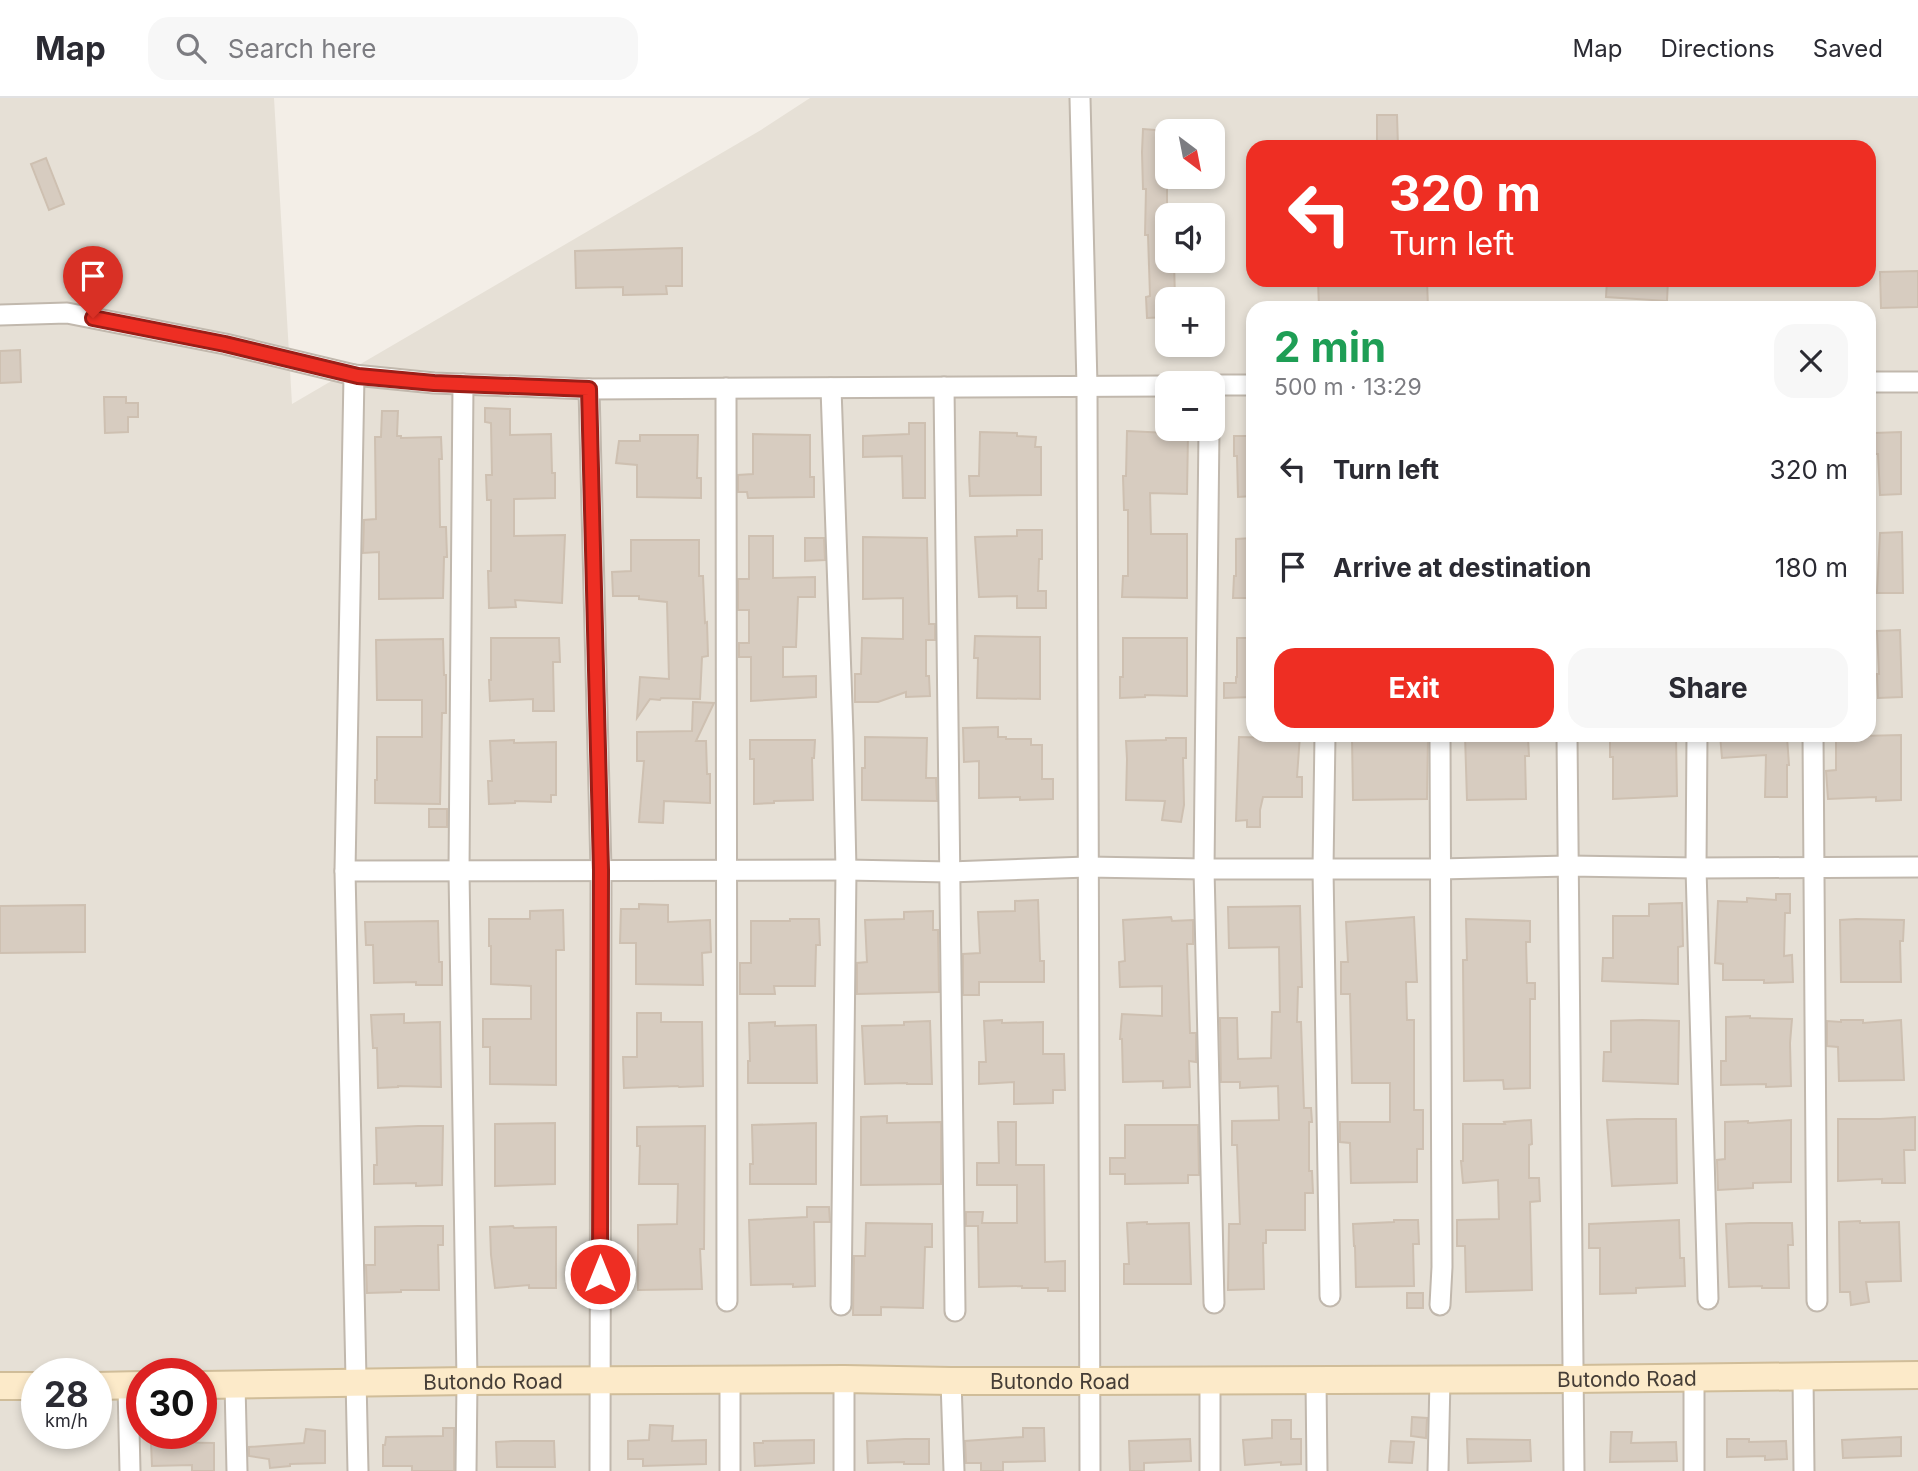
<!DOCTYPE html>
<meta charset="utf-8">
<style>
body{margin:0;font-family:Inter,sans-serif;background:#f7f7f7;color:#2b2b33;height:100vh;display:flex;flex-direction:column;font-size:26px;white-space:nowrap}
*{box-sizing:border-box;margin:0}
p{font-size:23px;color:#7c7c81}
.icon{flex:none;width:38px;height:38px;fill:none;stroke:currentColor;stroke-width:2;stroke-linecap:round;stroke-linejoin:round}
.map{position:relative;flex:1;overflow:hidden}
.panel{position:absolute;left:1246px;top:203px;width:630px;height:441px;display:flex;flex-direction:column;background:#fff;border-radius:21px;box-shadow:0 4px 10px #0003}
.panel>*{flex:none}
.hud{position:absolute;left:1246px;top:42px;width:630px;height:147px;border-radius:21px;box-shadow:0 4px 10px #0003;background:#ee2e23;color:#fff;overflow:hidden}
.needle{width:46px;rotate:148deg}
.fabs{position:absolute;left:1155px;top:21px;display:grid;gap:14px}
.fabs a{display:grid;place-items:center;width:70px;height:70px;border-radius:14px;background:#fff;box-shadow:0 4px 10px #0003;font-size:35px}
.speed{position:absolute;left:21px;top:1260px;display:flex;gap:14px;font-size:35px;font-weight:700;text-align:center}
.speed>*{display:grid;place-content:center;width:91px;height:91px;border-radius:50%;background:#fff;box-shadow:0 4px 10px #0003;line-height:1}
.speed small{font-size:18px;font-weight:400}
.speed .limit{border:10px solid #d22;background:#fff;color:#111}
.pin{position:absolute;display:grid;place-items:center;width:60px;height:60px;color:#fff;margin:-72px -30px;border-radius:50% 50% 50% 0;rotate:-45deg;box-shadow:0 0 7px #0007}
.pin .icon{rotate:45deg}
.me{position:absolute;width:77px;margin:-38px;rotate:0deg;stroke-linejoin:round;filter:drop-shadow(0 0 5px #0008)}
.turn{display:flex;align-items:center;gap:24px;height:147px;padding:0 28px;font-size:32px}
.turn .icon{width:91px;height:91px;stroke-width:2.5}
.turn b{display:block;font-size:49px;line-height:60px}
.round{display:grid;place-items:center;flex:none;width:74px;height:74px;border-radius:21px;background:#f7f7f7}
.summary{display:flex;align-items:center;justify-content:space-between;height:119px;padding:0 28px}
h1{font-size:42px;font-weight:700;line-height:52px;color:#1e9e55}
.primary-button{display:flex;gap:14px;margin-top:auto;padding:14px 28px}
.primary-button a{flex:1;height:80px;border-radius:21px;background:#ee2e23;color:#fff;font-size:28px;font-weight:700;line-height:80px;text-align:center}
.primary-button a+a{background:#f7f7f7;color:#2b2b33}
ul{padding:0;list-style:none}
li{display:flex;align-items:center;gap:21px;height:98px;padding:0 28px}
li div{flex:1}
li b{display:block;font-size:26px}
li em{font-style:normal}
header{display:flex;align-items:center;gap:42px;box-sizing:border-box;height:98px;padding:0 35px;background:#fff;border-bottom:2px solid #e1e1e2}
header strong{font-size:33px}
nav{display:flex;gap:38px;margin-inline-start:auto;font-size:24px}
.search{width:490px;height:63px;background:#f7f7f7;display:flex;align-items:center;gap:18px;box-sizing:border-box;padding:0 24px;border-radius:21px;color:#7c7c81;font-size:26px}
.map>svg:first-child{display:block}
.residential{fill:#e6e0d6;fill-rule:evenodd}
.building{fill:#d7ccc0;stroke:#cec0b1;stroke-width:2}
.lines{fill:none;stroke-linecap:round;stroke-linejoin:round}
.street-casing{stroke:#c1b8ad;stroke-width:23}
.secondary-casing{stroke:#d0bd99;stroke-width:30}
.street{stroke:#fff;stroke-width:19}
.secondary{stroke:#fceac9;stroke-width:26}
.route-casing{stroke:#9b1e17;stroke-width:18}
.route{stroke:#ee2e23;stroke-width:12}
.labels{text-anchor:middle;dominant-baseline:central;stroke-width:6;stroke-linejoin:round;paint-order:stroke}
.street-label{font-size:21px;fill:#463e37;stroke:#fff}
</style>
<header>
<strong>Map</strong>
<div class="search"><svg class="icon" aria-label="search" viewBox="0 0 24 24"><circle cx="10" cy="10" r="6"/><path d="M15 15l6 6"/></svg>Search here</div>
<nav><a>Map</a><a>Directions</a><a>Saved</a></nav>
</header>
<div class="map">
<svg width="1918" height="1373" viewBox="0 0 1918 1373">
<rect width="100%" height="100%" fill="#f3eee7"/>
<!-- residential -->
<path class="residential" d="M0,0H274L292,306L761,32L810,0H1918V1373H0ZM1167,33H1213V79H1167ZM1253,49H1869V182H1253ZM1167,117H1213V163H1167ZM1167,201H1213V247H1167ZM1253,210H1869V637H1253ZM1167,285H1213V331H1167ZM37,1276H96V1335H37ZM142,1276H201V1335H142Z"/>
<!-- building -->
<g class="building">
<path d="M1377,17H1397L1398,49H1377Z"/>
<path d="M1143,31L1167,33V163H1174L1175,201H1167V219L1147,220L1146,199L1150,198L1148,137H1145L1146,91H1143L1142,54Z"/>
<path d="M46,60L64,106L49,112L31,66Z"/>
<path d="M682,150V188H666L667,196L623,197V189L576,190L575,153Z"/>
<path d="M1918,173V209L1881,210L1880,174Z"/>
<path d="M1318,182H1427L1428,210H1319Z"/>
<path d="M1607,182H1668L1667,203L1606,199Z"/>
<path d="M20,252L21,284L0,285V253Z"/>
<path d="M104,299H126V305H138V319H128V334L105,335Z"/>
<path d="M485,310L510,311V337L551,336L552,375H555V400L514,401V438L565,437L562,505L515,502L516,509L489,510L488,473H491V402H487L486,377H492L491,325L485,324Z"/>
<path d="M382,313H398L397,338H401V340L441,339L442,361H439L440,429H446L447,459H444L443,500L379,501V454L363,455L364,422L376,421L375,339H381Z"/>
<path d="M909,325H925V400H903L902,358L863,359V338L909,336Z"/>
<path d="M1127,333L1188,336L1187,396L1150,395L1151,436H1187V500L1122,499L1123,478H1128V412H1124L1123,378H1126Z"/>
<path d="M980,334L1017,335V338L1036,339L1035,349H1041V397L970,398L969,378H979Z"/>
<path d="M1901,334V396L1880,397L1878,356H1875L1874,335Z"/>
<path d="M753,336L810,337V379H814V399L748,400L747,394H738V377L753,376Z"/>
<path d="M640,337H698L697,380H701V400L637,399V367L616,365L619,343H640Z"/>
<path d="M1234,338H1253V398L1238,399L1237,358H1234Z"/>
<path d="M1017,432H1042V461H1039L1038,493H1046V510H1017V498L979,499L975,439L1017,438Z"/>
<path d="M1902,434L1903,495H1877L1880,435Z"/>
<path d="M749,438H773V480L815,479V499H798L796,549H783V579L816,578V599L751,603V559H739V545H749V512H738V481H749Z"/>
<path d="M863,439L927,440L929,526H935V542H926V578H929L930,598L906,599V594L878,604H855V576H861L862,540L903,541V500L863,501Z"/>
<path d="M805,440H824L825,462L805,463Z"/>
<path d="M1253,440V500H1233L1234,478H1236V441Z"/>
<path d="M631,442H699V478H703L705,525L707,524L708,558L702,559L700,601L661,600L660,602L650,601L637,620L640,579L669,581L667,504L639,501V498H613L612,474L631,473Z"/>
<path d="M1900,532L1902,599L1878,600L1877,576H1879L1877,533Z"/>
<path d="M975,538L1040,539V601L977,600L978,560H974Z"/>
<path d="M491,540H559L560,564H553L554,613H533V601L490,603L489,582H491Z"/>
<path d="M1123,540H1187V598L1145,597V599L1120,600V579H1123Z"/>
<path d="M1237,540H1253V599L1224,600V585H1236V579H1237Z"/>
<path d="M443,541L444,577H446V615H442L440,706L375,705V682H377V639H422V602H377L376,542Z"/>
<path d="M693,604L714,605L696,643H706L707,676H710V705L664,703L663,725L639,724L644,663H637V634L692,633Z"/>
<path d="M998,629V639H1006V641H1031V647H1042V681H1053V701L1020,702V699L979,700V663L964,664L963,630Z"/>
<path d="M1278,637H1300L1297,679H1302V699H1263L1260,712V729H1247V722L1236,723L1239,639L1278,640Z"/>
<path d="M1394,637H1428L1427,701L1353,702L1352,639H1394Z"/>
<path d="M1465,637H1495V641L1528,640L1529,658H1525L1526,701L1467,702Z"/>
<path d="M1610,637H1676L1677,698L1613,701V659H1610Z"/>
<path d="M1720,637H1752V641L1787,639L1789,667H1787V699H1765L1766,657L1722,660Z"/>
<path d="M1836,637H1861V638L1901,637V702L1876,703V699L1828,701L1826,673L1836,672Z"/>
<path d="M865,639L927,640L926,680H936L937,703L862,702V670H865Z"/>
<path d="M1166,640H1186V660H1183L1184,707L1181,724L1162,722L1165,703L1126,702L1127,661L1126,643L1166,642Z"/>
<path d="M514,642V645L556,644V697H551V704L515,703V705L489,706L488,683H492L490,643Z"/>
<path d="M750,642H815L814,660H812L813,702L774,703V705L754,706V661H750Z"/>
<rect x="429" y="711" width="18" height="18"/>
<path d="M1776,796H1790V815H1785L1784,858L1792,857L1793,884L1764,885V882H1723V866L1715,865L1718,803L1747,804V800L1776,802Z"/>
<path d="M1038,802L1040,863H1044V884H979V897H963V856L980,855L978,814L1015,813V803Z"/>
<path d="M1682,805L1683,848L1678,849V886L1602,883L1603,860H1613V818H1649V806Z"/>
<path d="M639,806L668,807V824L710,822L711,854L702,855L703,887L636,886V845H620L621,811H639Z"/>
<path d="M85,807V854L0,855V808Z"/>
<path d="M1300,808L1302,889H1298L1297,924H1301L1304,1010H1311L1312,1024H1309V1073H1312L1313,1095H1305V1132H1266V1145H1263L1264,1191L1228,1192L1229,1126H1240L1237,1047H1232V1023L1279,1022L1278,988L1240,990V984H1221L1220,920H1237L1238,961L1271,960L1272,914H1280L1279,849L1229,850L1228,809Z"/>
<path d="M563,812L564,852H556V987L490,986V949H483V921H531V888L491,886V848H489V821H530V813Z"/>
<path d="M933,813V832H938L939,894L857,896V865L867,864L865,822L904,821V814Z"/>
<path d="M1171,819L1172,823L1193,822V846H1187L1190,935H1196V964L1189,963L1190,989L1163,990V983L1123,984L1122,941H1120L1122,916L1162,918V888L1120,889L1119,864L1125,863L1123,822Z"/>
<path d="M1414,819L1417,884H1406L1407,922H1414V1012H1423V1051H1417V1084L1351,1085L1350,1045L1340,1044V1024H1390V985H1352L1350,896H1341V864H1348L1346,824Z"/>
<path d="M790,821H819L820,847H816L815,888H774L775,896H740V865H751V823H790Z"/>
<path d="M1466,821L1530,823V844H1526L1527,885H1535V901H1530V990L1504,991L1503,982L1464,983L1463,862H1467Z"/>
<path d="M1856,821L1904,822L1903,843H1900L1901,884H1841L1840,822Z"/>
<path d="M438,823L439,864H442V887H416V884L374,885L373,847H366L365,824Z"/>
<path d="M637,915H661V924H702L703,988L679,989L678,988L624,990L623,959H637Z"/>
<path d="M404,916V925L440,924L441,989L398,988V989L378,990L377,950H373L371,917Z"/>
<path d="M1750,918V920L1792,921L1790,945L1791,988L1766,989V986L1721,987V963H1726V919Z"/>
<path d="M1002,922V925L1043,924V956H1064L1065,992H1053V1005L1014,1006V984L979,986V964H986L984,923Z"/>
<path d="M1642,922L1679,923L1678,986L1603,983L1604,954H1611V923Z"/>
<path d="M1841,922H1863V925L1901,922L1904,982L1839,983L1838,949L1827,948V923L1841,924Z"/>
<path d="M930,923L932,986H907V985L865,986L862,928L904,927V924Z"/>
<path d="M775,924V928L816,927L817,985H748V963H750L749,925Z"/>
<path d="M887,1018V1025L941,1024V1086L861,1087V1019Z"/>
<path d="M1915,1019V1052H1904L1905,1085H1882V1081L1838,1083V1021H1880Z"/>
<path d="M1636,1021H1676L1677,1085L1612,1088L1607,1022Z"/>
<path d="M1531,1022L1532,1046L1529,1047V1080H1539L1540,1103L1530,1104L1532,1192L1466,1194L1465,1148H1457V1122L1499,1121L1498,1082L1463,1085L1461,1063H1463V1026H1505L1504,1024Z"/>
<path d="M1791,1022V1084L1753,1085V1090L1718,1092L1717,1062L1725,1061V1024L1748,1023V1025Z"/>
<path d="M998,1024H1016V1067H1044L1045,1164L1065,1163V1193H1048V1190H1022V1188L979,1189L978,1128H966V1114H983L982,1125H1017V1087H977V1065H999Z"/>
<path d="M555,1025V1086L495,1088V1026Z"/>
<path d="M816,1025V1086H750V1066H753L752,1027Z"/>
<path d="M1125,1027H1198L1199,1077H1188V1085L1125,1086V1076H1110V1060H1125Z"/>
<path d="M418,1028H443L442,1087L416,1088V1085L374,1086V1067H377L376,1030Z"/>
<path d="M705,1028L704,1151H700L702,1191L638,1192V1127L677,1126L678,1086H639L640,1048H637V1029Z"/>
<path d="M807,1109H829L830,1124H814L815,1188L793,1189V1186L751,1187L749,1122L807,1119Z"/>
<path d="M1394,1122H1418L1419,1146H1413L1414,1188L1356,1189L1355,1148H1354L1353,1126L1394,1124Z"/>
<path d="M1679,1122L1680,1160H1684L1685,1188L1636,1190V1195L1600,1196V1150H1589V1126Z"/>
<path d="M1860,1123V1125L1899,1124L1901,1183L1866,1184L1869,1204L1851,1207L1850,1194H1840L1839,1124Z"/>
<path d="M1147,1124V1126L1189,1125L1191,1186H1124V1166H1129L1127,1125Z"/>
<path d="M866,1125L932,1126V1149H925L923,1210L881,1209V1217H853L854,1158H865Z"/>
<path d="M1750,1125H1792L1793,1147H1788L1789,1190H1762V1188L1729,1189L1726,1126Z"/>
<path d="M418,1128H443V1147H438L439,1192H401V1194L367,1195L366,1167H375V1129Z"/>
<path d="M513,1128L514,1130L556,1129V1190H529V1187L495,1190L491,1157L490,1129Z"/>
<rect x="1407" y="1195" width="16" height="15"/>
<path d="M1412,1319L1427,1320L1426,1340L1411,1338Z"/>
<path d="M1272,1322H1291V1341H1301V1366L1281,1367V1364L1245,1367L1243,1342L1272,1340Z"/>
<path d="M650,1327L673,1328L672,1343L706,1342V1366L643,1368V1361H628V1343L649,1342Z"/>
<path d="M443,1330H454V1373H412V1368H383V1347H385L386,1339L443,1338Z"/>
<path d="M1023,1330H1044L1045,1363L1003,1364V1373H981V1365H966L965,1343L1023,1339Z"/>
<path d="M306,1331L325,1333V1365L290,1366V1368L270,1370L269,1361L249,1358V1349L304,1345Z"/>
<path d="M1611,1334H1632L1631,1345L1676,1344L1677,1363L1610,1364Z"/>
<path d="M1901,1339V1358L1843,1360L1842,1342Z"/>
<path d="M905,1341H929V1366H904V1364L868,1365L867,1343Z"/>
<path d="M1190,1341L1191,1363L1144,1365V1373H1130L1129,1343Z"/>
<path d="M1467,1341L1530,1342L1531,1363L1468,1365Z"/>
<path d="M1727,1341H1749V1344L1786,1343L1787,1361L1765,1362V1358L1727,1359Z"/>
<path d="M814,1342V1365L755,1368L754,1345H763V1343Z"/>
<path d="M514,1343H554L555,1369H497L496,1344Z"/>
<path d="M1391,1343L1414,1344L1412,1365L1389,1364Z"/>
<path d="M151,1344L214,1345V1373H192V1367L152,1368Z"/>
</g>
<g class="lines">
<!-- street casing -->
<g class="street-casing">
<g id="street">
<path d="M1080,0L1087,288L1090,1373"/>
<path d="M0,217L67,215L225,246L354,277L434,285L589,291L1167,288"/>
<path d="M354,277L345,773L358,1373"/>
<path d="M1869,284H1918"/>
<path d="M463,286L459,773L467,1283L466,1373"/>
<path d="M1213,287H1253"/>
<path d="M944,289L955,1213"/>
<path d="M726,290L727,1203"/>
<path d="M831,290L843,637L846,772L841,1207"/>
<path d="M589,291L601,772L600,1373"/>
<path d="M1209,331L1204,771L1214,1205"/>
<path d="M1325,637L1323,771L1330,1198"/>
<path d="M1567,637L1574,1373"/>
<path d="M1697,637L1696,770L1708,1201"/>
<path d="M1813,637L1817,1203"/>
<path d="M345,773L846,772L950,774L1087,769L1204,771H1439L1569,768L1696,770L1918,769"/>
<path d="M1440,1207L1442,1169L1440,637"/>
<path d="M1803,1277L1804,1373"/>
<path d="M1694,1279V1373"/>
<path d="M1316,1282L1317,1373"/>
<path d="M951,1283L954,1373"/>
<path d="M235,1286L237,1373"/>
<path d="M128,1288L130,1373"/>
<path d="M730,1373V1281"/>
<path d="M844,1373V1281"/>
<path d="M1210,1373V1281"/>
<path d="M1438,1373L1440,1281"/>
</g>
</g>
<!-- secondary casing -->
<g class="secondary-casing">
<g id="secondary">
<path id="s1" d="M201,1287L467,1283L844,1281L951,1283H1090L1574,1281L1918,1277"/>
<path d="M0,1288H37"/>
<path d="M96,1288L142,1287"/>
</g>
</g>
<!-- street -->
<use href="#street" class="street"/>
<!-- secondary -->
<use href="#secondary" class="secondary"/>
</g>
<g class="lines">
<!-- route casing -->
<g class="route-casing">
<path id="route" d="M93,220L225,246L358,278L434,285L589,291L601,772L600,1176"/>
</g>
<!-- route -->
<use href="#route" class="route"/>
</g>
<g class="labels">
<!-- street labels -->
<g class="street-label">
<text stroke="none"><textPath href="#s1" startOffset="1426">Butondo Road</textPath></text>
<text stroke="none"><textPath href="#s1" startOffset="292">Butondo Road</textPath></text>
<text stroke="none"><textPath href="#s1" startOffset="859">Butondo Road</textPath></text>
</g>
</g>
</svg>
<div class="fabs">
<a><svg class="needle" viewBox="-14 -14 28 28"><path d="M0-13l5 13h-10z" fill="#e53935"/><path d="M0 13l5-13h-10z" fill="#7c7c81"/></svg></a>
<a><svg class="icon" aria-label="sound" viewBox="0 0 24 24"><path d="M4 9h4l5-4v14l-5-4H4zM17 9q2 3 0 6"/></svg></a>
<a>+</a>
<a>−</a>
</div>
<div class="speed"><div>28<small>km/h</small></div><div class="limit">30</div></div>
<div class="pin" style="left:93px;top:220px;background:#d93025"><svg class="icon" aria-label="arrive" viewBox="0 0 24 24"><path d="M6 21V4h12l-3 4 3 4H6"/></svg></div>
<svg class="me" style="left:600px;top:1176px" viewBox="-20 -20 40 40"><circle r="17" fill="#ee2e23" stroke="#fff" stroke-width="3"/><path d="M0-11L8 9 0 5-8 9z" fill="#fff"/></svg>
<div class="hud">
<div class="turn"><svg class="icon" aria-label="left" viewBox="0 0 24 24"><path d="M17 20v-9H6M10 6l-5 5 5 5"/></svg><div><b>320 m</b>Turn left</div></div>
</div>
<section class="panel">
<div class="summary"><div><h1>2 min</h1><p>500 m · 13:29</p></div><a class="round"><svg class="icon" aria-label="close" viewBox="0 0 24 24"><path d="M6 6l12 12M18 6L6 18"/></svg></a></div>
<ul>
<li><svg class="icon" aria-label="left" viewBox="0 0 24 24"><path d="M17 20v-9H6M10 6l-5 5 5 5"/></svg><div><b>Turn left</b></div><em>320 m</em></li>
<li><svg class="icon" aria-label="arrive" viewBox="0 0 24 24"><path d="M6 21V4h12l-3 4 3 4H6"/></svg><div><b>Arrive at destination</b></div><em>180 m</em></li>
</ul>
<div class="primary-button"><a>Exit</a><a>Share</a></div>
</section>
</div>
